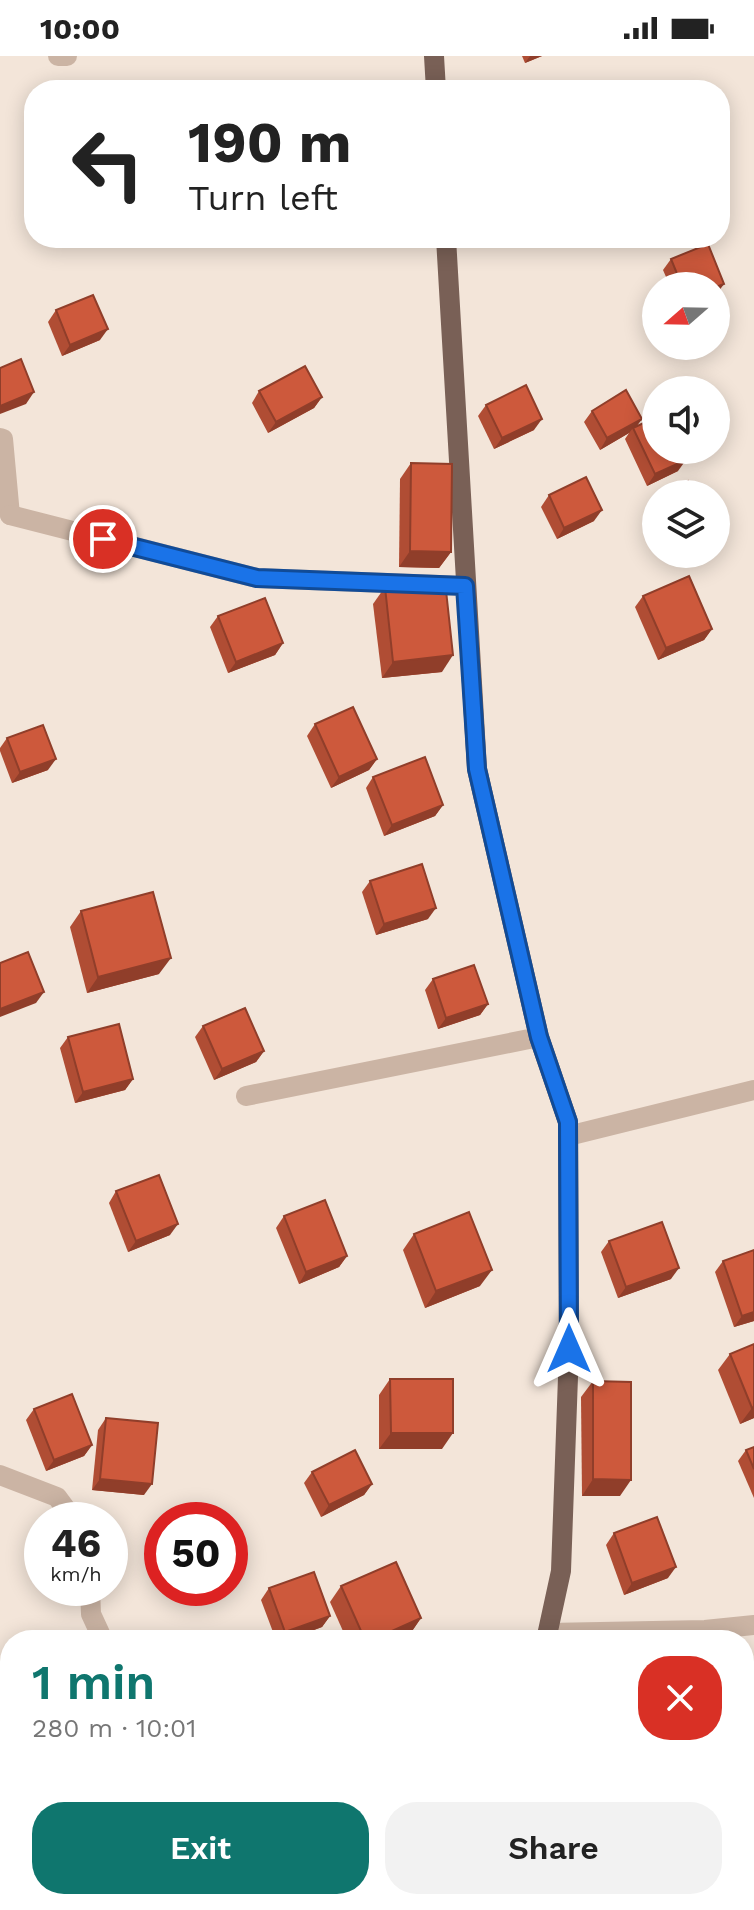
<!DOCTYPE html>
<meta charset="utf-8">
<style>
body{margin:0;font-family:"Work Sans",sans-serif;background:#f2f2f2;color:#222;height:100vh;display:flex;flex-direction:column;font-size:30px;white-space:nowrap}
*{box-sizing:border-box;margin:0}
p{font-size:26px;color:#767676}
.icon{flex:none;width:44px;height:44px;fill:none;stroke:currentColor;stroke-width:2;stroke-linecap:round;stroke-linejoin:round}
.map{position:relative;flex:1;overflow:hidden}
.panel{position:absolute;left:0px;top:1574px;width:754px;height:280px;display:flex;flex-direction:column;background:#fff;border-radius:32px 32px 0 0;box-shadow:0 4px 20px #0003}
.panel>*{flex:none}
.hud{position:absolute;left:24px;top:24px;width:706px;height:168px;border-radius:32px;box-shadow:0 4px 20px #0003;background:#fff;color:#222;overflow:hidden}
.needle{width:52px;rotate:250deg}
.controls{position:absolute;left:642px;top:216px;display:grid;gap:16px}
.controls a{display:grid;place-items:center;width:88px;height:88px;border-radius:50%;background:#fff;box-shadow:0 4px 20px #0003;font-size:40px}
.speed{position:absolute;left:24px;top:1446px;display:flex;gap:16px;font-size:40px;font-weight:700;text-align:center}
.speed>*{display:grid;place-content:center;width:104px;height:104px;border-radius:50%;background:#fff;box-shadow:0 4px 20px #0003;line-height:1}
.speed small{font-size:20px;font-weight:400}
.speed .limit{border:12px solid #d22;background:#fff;color:#111}
.pin{position:absolute;display:grid;place-items:center;width:68px;height:68px;color:#fff;margin:-34px;border:4px solid #fff;border-radius:50%;box-shadow:0 2px 8px #0007}
.me{position:absolute;width:88px;margin:-44px;rotate:0deg;stroke-linejoin:round;filter:drop-shadow(0 0 6px #0008)}
.turn{display:flex;align-items:center;gap:28px;height:168px;padding:0 32px;font-size:36px}
.turn .icon{width:104px;height:104px;stroke-width:2.5}
.turn b{display:block;font-size:56px;line-height:68px}
.round{display:grid;place-items:center;flex:none;width:84px;height:84px;border-radius:32px;background:#f2f2f2}
.headline{display:flex;align-items:center;justify-content:space-between;height:136px;padding:0 32px}
h1{font-size:48px;font-weight:600;line-height:60px;color:#0f766e}
.cta{display:flex;gap:16px;margin-top:auto;padding:16px 32px}
.cta a{flex:1;height:92px;border-radius:32px;background:#0f766e;color:#fff;font-size:32px;font-weight:600;line-height:92px;text-align:center}
.cta a+a{background:#f2f2f2;color:#222}
.status{display:flex;justify-content:space-between;align-items:center;height:56px;padding:0 40px;background:#fff;direction:ltr}
.status svg{height:22px;fill:currentColor}
.map>svg:first-child{display:block}
.lines{fill:none;stroke-linecap:round;stroke-linejoin:round}
.minor{stroke:#cbb4a4;stroke-width:20}
.major{stroke:#796056;stroke-width:20}
.wall{fill:#b04d34}
.shaded-wall{fill:#903e2a}
.building{fill:#cd593c;stroke:#903e2a;stroke-width:2}
.route-casing{stroke:#114b97;stroke-width:20}
.route{stroke:#1a73e8;stroke-width:14}
</style>
<div class="status"><b>10:00</b><svg viewBox="0 0 49 12"><path d="M0 12V9h3v3zM5 12V6h3v6zM10 12V3h3v9zM15 12V0h3v12zM26 1h20v11H26zM47 4h2v5h-2z"/></svg></div>
<div class="map">
<svg width="754" height="1854" viewBox="0 0 754 1854">
<rect width="100%" height="100%" fill="#f3e5d9"/>
<g class="lines">
<!-- minor -->
<g class="minor">
<path d="M58,0H67"/>
<path d="M0,382L3,383L10,459"/>
<path d="M10,459L257,522L465,530"/>
<path d="M246,1040L539,981"/>
<path d="M568,1080L754,1034"/>
<path d="M0,1419L57,1441L74,1464"/>
<path d="M90,1532L91,1558L103,1584"/>
<path d="M548,1577L705,1574L754,1569"/>
</g>
<!-- major -->
<g class="major">
<path d="M434,0L436,34"/>
<path d="M446,182L477,713L539,981L568,1066L569,1293L561,1515L546,1584"/>
<path d="M421,1854L426,1844"/>
</g>
</g>
<!-- wall -->
<g class="wall">
<path d="M522,0H542L525,7Z"/>
<path d="M671,203L716,230H670L663,214Z"/>
<path d="M56,254L100,284L62,300L48,266Z"/>
<path d="M259,335L322,341L314,352L268,377L252,347Z"/>
<path d="M486,349L534,374L494,393L478,360Z"/>
<path d="M592,355L637,370L678,415L647,430L625,383L629,377L600,394L584,366Z"/>
<path d="M411,407L451,496L439,512L399,511L400,423Z"/>
<path d="M549,439L594,465L557,483L541,451Z"/>
<path d="M656,441V474L646,453L654,442Z"/>
<path d="M385,531L442,616L382,622L373,548Z"/>
<path d="M643,540L712,573L704,584L658,604L635,551Z"/>
<path d="M218,560L283,587L275,599L228,617L210,571Z"/>
<path d="M315,668L377,703L369,714L331,732L307,680Z"/>
<path d="M7,682L48,714L12,727L0,695V692Z"/>
<path d="M373,721L443,749L435,760L384,780L366,732Z"/>
<path d="M370,825L428,863L376,879L362,836Z"/>
<path d="M81,855L159,918L87,937L70,871Z"/>
<path d="M433,923L488,948L480,959L438,973L425,934Z"/>
<path d="M203,970L264,995L256,1006L214,1024L195,981Z"/>
<path d="M68,981L133,1023L125,1034L75,1047L60,992Z"/>
<path d="M116,1135L170,1179L128,1196L109,1147Z"/>
<path d="M284,1160L347,1200L339,1211L299,1228L276,1172Z"/>
<path d="M414,1178L480,1230L425,1252L403,1194Z"/>
<path d="M609,1185L671,1223L618,1242L601,1196Z"/>
<path d="M723,1205L754,1265L734,1271L715,1216Z"/>
<path d="M754,1288V1362L740,1368L718,1314L730,1298Z"/>
<path d="M390,1323L442,1393H379V1339Z"/>
<path d="M593,1325L620,1440H582L581,1341Z"/>
<path d="M34,1353L92,1389L84,1400L46,1415L26,1364Z"/>
<path d="M106,1362L144,1439L92,1434L98,1374Z"/>
<path d="M754,1391V1442L738,1405L746,1394Z"/>
<path d="M312,1416L372,1428L364,1439L321,1461L304,1427Z"/>
<path d="M614,1477L668,1522L624,1539L606,1489Z"/>
<path d="M341,1530L421,1562L410,1578L397,1584H347L330,1546Z"/>
<path d="M269,1532L330,1560L322,1571L287,1584H276L261,1544Z"/>
<path d="M91,1844H155L152,1854H95Z"/>
<path d="M166,1844H212L215,1854H160Z"/>
<path d="M227,1844H266L263,1847L264,1854H224L223,1852L227,1846Z"/>
<path d="M566,1844H588L571,1853Z"/>
</g>
<!-- shaded-wall -->
<g class="shaded-wall">
<path d="M530,0H542L525,7Z"/>
<path d="M724,228L716,239V231Z"/>
<path d="M108,273L100,284L62,300L70,289Z"/>
<path d="M34,336L26,348L0,358V350Z"/>
<path d="M322,341L314,352L268,377L276,366Z"/>
<path d="M542,363L534,374L494,393L502,382Z"/>
<path d="M642,363L634,374L633,372L629,377L600,394L607,382Z"/>
<path d="M686,404L678,415L647,430L655,418Z"/>
<path d="M602,454L594,465L557,483L564,472Z"/>
<path d="M410,495L451,496L439,512L399,511Z"/>
<path d="M712,573L704,584L658,604L666,592Z"/>
<path d="M283,587L275,599L228,617L236,606Z"/>
<path d="M453,599L442,616L382,622L393,606Z"/>
<path d="M56,703L48,714L12,727L20,716Z"/>
<path d="M377,703L369,714L331,732L339,721Z"/>
<path d="M443,749L435,760L384,780L392,769Z"/>
<path d="M436,852L428,863L376,879L384,868Z"/>
<path d="M171,902L159,918L87,937L98,921Z"/>
<path d="M44,936L36,947L0,961V953Z"/>
<path d="M488,948L480,959L438,973L446,962Z"/>
<path d="M264,995L256,1006L214,1024L222,1013Z"/>
<path d="M133,1023L125,1034L75,1047L83,1036Z"/>
<path d="M178,1168L170,1179L128,1196L136,1185Z"/>
<path d="M347,1200L339,1211L299,1228L306,1216Z"/>
<path d="M679,1212L671,1223L618,1242L626,1231Z"/>
<path d="M492,1214L480,1230L425,1252L436,1235Z"/>
<path d="M754,1256V1265L734,1271L742,1260Z"/>
<path d="M754,1351V1362L740,1368L752,1352Z"/>
<path d="M391,1377H453L442,1393H379Z"/>
<path d="M92,1389L84,1400L46,1415L54,1404Z"/>
<path d="M100,1423L152,1428L144,1439L92,1434Z"/>
<path d="M593,1423L631,1424L620,1440H582Z"/>
<path d="M372,1428L364,1439L321,1461L329,1449Z"/>
<path d="M676,1511L668,1522L624,1539L632,1527Z"/>
<path d="M330,1560L322,1571L287,1584H280L285,1576Z"/>
<path d="M421,1562L410,1578L397,1584H372Z"/>
<path d="M577,1844H588L571,1853Z"/>
<path d="M156,1848L152,1854H140Z"/>
</g>
<!-- building -->
<g class="building">
<path d="M708,188L724,228L716,231V230H682L671,203Z"/>
<path d="M93,239L108,273L70,289L56,254Z"/>
<path d="M21,303L34,336L0,350V312Z"/>
<path d="M305,310L322,341L276,366L259,335Z"/>
<path d="M526,329L542,363L502,382L486,349Z"/>
<path d="M626,334L642,363L607,382L592,355Z"/>
<path d="M656,361V394H681L686,404L655,418L633,372Z"/>
<path d="M411,407L452,408L451,496L410,495Z"/>
<path d="M586,421L602,454L564,472L549,439Z"/>
<path d="M688,425L695,438H662Z"/>
<path d="M689,520L712,573L666,592L643,540Z"/>
<path d="M445,525L453,599L393,606L385,531Z"/>
<path d="M265,542L283,587L236,606L218,560Z"/>
<path d="M353,651L377,703L339,721L315,668Z"/>
<path d="M43,669L56,703L20,716L7,682Z"/>
<path d="M425,701L443,749L392,769L373,721Z"/>
<path d="M422,808L436,852L384,868L370,825Z"/>
<path d="M153,836L171,902L98,921L81,855Z"/>
<path d="M28,896L44,936L0,953V907Z"/>
<path d="M474,909L488,948L446,962L433,923Z"/>
<path d="M245,952L264,995L222,1013L203,970Z"/>
<path d="M119,968L133,1023L83,1036L68,981Z"/>
<path d="M159,1119L178,1168L136,1185L116,1135Z"/>
<path d="M325,1144L347,1200L306,1216L284,1160Z"/>
<path d="M469,1156L492,1214L436,1235L414,1178Z"/>
<path d="M662,1166L679,1212L626,1231L609,1185Z"/>
<path d="M754,1194V1256L742,1260L723,1205Z"/>
<path d="M754,1288V1351L752,1352L730,1298Z"/>
<path d="M390,1323H453V1377H391Z"/>
<path d="M593,1325L631,1326V1424L593,1423Z"/>
<path d="M72,1338L92,1389L54,1404L34,1353Z"/>
<path d="M106,1362L158,1367L152,1428L100,1423Z"/>
<path d="M754,1391V1413L746,1394Z"/>
<path d="M355,1394L372,1428L329,1449L312,1416Z"/>
<path d="M657,1461L676,1511L632,1527L614,1477Z"/>
<path d="M396,1506L421,1562L372,1584H365L341,1530Z"/>
<path d="M314,1516L330,1560L285,1576L269,1532Z"/>
<path d="M103,1844H155L156,1848L140,1854H107Z"/>
<path d="M168,1844H212L215,1854H172Z"/>
<path d="M232,1844H262L264,1854H234Z"/>
</g>
<g class="lines">
<!-- route casing -->
<g class="route-casing">
<path id="route" d="M103,483L257,522L465,530L477,713L539,981L568,1066L569,1293"/>
</g>
<!-- route -->
<use href="#route" class="route"/>
</g>
</svg>
<div class="controls">
<a><svg class="needle" viewBox="-14 -14 28 28"><path d="M0-13l5 13h-10z" fill="#e53935"/><path d="M0 13l5-13h-10z" fill="#767676"/></svg></a>
<a><svg class="icon" aria-label="sound" viewBox="0 0 24 24"><path d="M4 9h4l5-4v14l-5-4H4zM17 9q2 3 0 6"/></svg></a>
<a><svg class="icon" aria-label="layers" viewBox="0 0 24 24"><path d="M12 4l9 5-9 5-9-5zM3 14l9 5 9-5"/></svg></a>
</div>
<div class="speed"><div>46<small>km/h</small></div><div class="limit">50</div></div>
<div class="pin" style="left:103px;top:483px;background:#d93025"><svg class="icon" aria-label="arrive" viewBox="0 0 24 24"><path d="M6 21V4h12l-3 4 3 4H6"/></svg></div>
<svg class="me" style="left:569px;top:1293px" viewBox="-20 -20 40 40"><path d="M0-17L14 15 0 8-14 15z" fill="#1a73e8" stroke="#fff" stroke-width="4"/></svg>
<div class="hud">
<div class="turn"><svg class="icon" aria-label="left" viewBox="0 0 24 24"><path d="M17 20v-9H6M10 6l-5 5 5 5"/></svg><div><b>190 m</b>Turn left</div></div>
</div>
<section class="panel">
<div class="headline"><div><h1>1 min</h1><p>280 m · 10:01</p></div><a class="round" style="background:#d93025;color:#fff"><svg class="icon" aria-label="close" viewBox="0 0 24 24"><path d="M6 6l12 12M18 6L6 18"/></svg></a></div>
<div class="cta"><a>Exit</a><a>Share</a></div>
</section>
</div>
